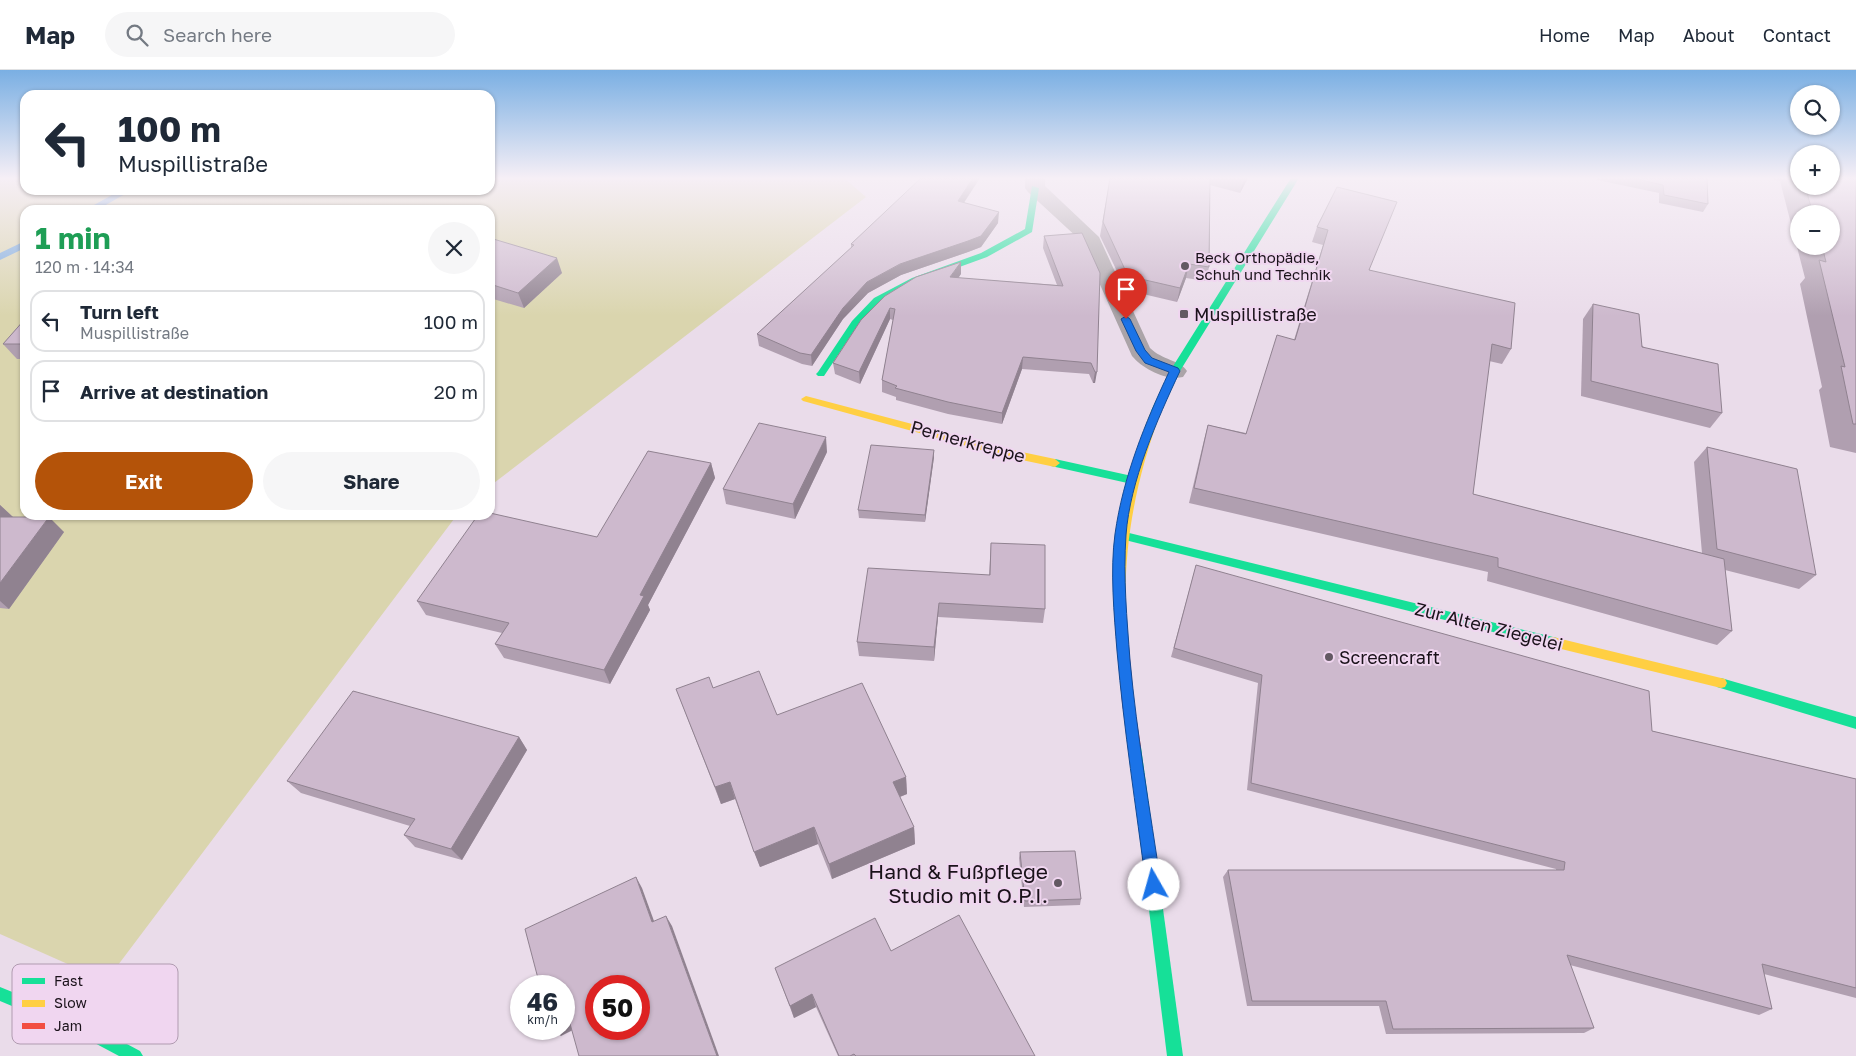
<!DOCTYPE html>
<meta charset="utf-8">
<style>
body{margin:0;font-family:"Golos Text",sans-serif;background:#f6f6f7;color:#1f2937;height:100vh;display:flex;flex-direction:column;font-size:19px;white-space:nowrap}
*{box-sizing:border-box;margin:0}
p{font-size:16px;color:#747a83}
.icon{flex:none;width:28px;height:28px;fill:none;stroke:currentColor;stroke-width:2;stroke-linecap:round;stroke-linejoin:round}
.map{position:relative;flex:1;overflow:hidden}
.drawer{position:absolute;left:20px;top:135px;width:475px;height:315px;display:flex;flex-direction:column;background:#fff;border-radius:15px;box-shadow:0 1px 4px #0004}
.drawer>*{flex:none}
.top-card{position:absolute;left:20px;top:20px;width:475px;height:105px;border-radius:15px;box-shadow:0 1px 4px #0004;background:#fff;color:#1f2937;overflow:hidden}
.tools{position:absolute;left:1790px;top:15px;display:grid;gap:10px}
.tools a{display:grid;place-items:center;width:50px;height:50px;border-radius:50%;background:#fff;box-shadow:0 1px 4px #0004;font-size:25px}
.speed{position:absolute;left:510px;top:905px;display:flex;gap:10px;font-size:25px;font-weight:700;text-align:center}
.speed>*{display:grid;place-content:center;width:65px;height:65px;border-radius:50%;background:#fff;box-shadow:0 1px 4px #0004;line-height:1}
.speed small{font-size:12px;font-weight:400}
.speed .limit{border:8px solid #d22;background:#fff;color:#111}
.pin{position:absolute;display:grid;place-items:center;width:42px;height:42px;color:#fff;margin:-51px -21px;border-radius:50% 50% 50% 0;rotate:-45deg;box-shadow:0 0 5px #0007}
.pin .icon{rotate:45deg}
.me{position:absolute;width:55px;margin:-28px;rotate:353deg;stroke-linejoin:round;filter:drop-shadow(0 0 4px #0008)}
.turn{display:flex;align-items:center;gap:18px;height:105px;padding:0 15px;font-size:22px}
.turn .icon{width:65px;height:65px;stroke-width:2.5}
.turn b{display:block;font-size:35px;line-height:42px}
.round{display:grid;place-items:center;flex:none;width:52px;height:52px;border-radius:26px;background:#f6f6f7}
.headline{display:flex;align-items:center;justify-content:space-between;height:85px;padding:0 15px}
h1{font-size:30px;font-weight:700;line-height:38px;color:#1e9e55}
.button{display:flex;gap:10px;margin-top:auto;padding:10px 15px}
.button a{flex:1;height:58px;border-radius:30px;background:#b45309;color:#fff;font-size:20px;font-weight:700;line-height:58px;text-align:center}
.button a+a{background:#f6f6f7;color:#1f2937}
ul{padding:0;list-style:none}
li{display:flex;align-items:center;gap:15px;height:62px;margin:0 10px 8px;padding:0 5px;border:2px solid #e0e1e3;border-radius:15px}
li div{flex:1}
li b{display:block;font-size:19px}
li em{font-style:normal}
header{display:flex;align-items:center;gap:30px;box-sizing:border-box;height:70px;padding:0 25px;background:#fff;border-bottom:1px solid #e0e1e3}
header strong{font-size:24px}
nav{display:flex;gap:28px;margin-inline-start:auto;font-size:18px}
.search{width:350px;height:45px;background:#f6f6f7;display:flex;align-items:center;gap:12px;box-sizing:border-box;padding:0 18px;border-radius:28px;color:#747a83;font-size:19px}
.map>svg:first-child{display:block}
.green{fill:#dad5ae}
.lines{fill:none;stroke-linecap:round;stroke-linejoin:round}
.stream{fill:#76a8db;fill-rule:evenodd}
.street{fill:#aba4a8;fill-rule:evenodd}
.fast{fill:#16e098;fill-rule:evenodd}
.slow{fill:#ffcf43;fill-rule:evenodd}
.jam{fill:#f24e42;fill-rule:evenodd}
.wall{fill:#b09fb0;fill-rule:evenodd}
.shaded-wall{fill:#908290}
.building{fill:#cdb9cd;stroke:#908290;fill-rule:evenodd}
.route{fill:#1a73e8;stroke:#114b97}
.poi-dot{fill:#635963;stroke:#f0d6f0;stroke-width:2}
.labels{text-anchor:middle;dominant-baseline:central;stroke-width:4;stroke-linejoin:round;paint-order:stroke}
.far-poi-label{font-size:15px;fill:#1a121a;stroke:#f0d6f0;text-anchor:start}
.poi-label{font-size:18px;fill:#1a121a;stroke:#f0d6f0;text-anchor:start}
.street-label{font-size:18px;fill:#1a121a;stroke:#f0d6f0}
.near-poi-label{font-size:21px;fill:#1a121a;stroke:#f0d6f0;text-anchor:end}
.key{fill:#f0d6f0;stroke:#b09bb0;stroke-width:1}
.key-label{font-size:14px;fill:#1a121a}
</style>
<header>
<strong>Map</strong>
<div class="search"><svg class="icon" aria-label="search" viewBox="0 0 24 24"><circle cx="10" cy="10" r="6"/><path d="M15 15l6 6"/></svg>Search here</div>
<nav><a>Home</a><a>Map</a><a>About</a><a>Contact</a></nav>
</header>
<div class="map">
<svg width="1856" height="986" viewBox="0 0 1856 986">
<rect width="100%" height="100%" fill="#eadcea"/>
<!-- green -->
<path class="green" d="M0,108H25V120H490V108H844L866,127L490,416V140H25V445H457L106,911L0,864Z"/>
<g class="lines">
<!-- stream -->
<g class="stream">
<path d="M121,120H132L97,140H85Z"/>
<path d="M25,171V178L0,190V183Z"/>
</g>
<!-- street -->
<path class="street" d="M1025,108H1045V116L1099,167L1150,278C1162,290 1180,290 1187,301L1183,307C1166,311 1143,299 1132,286L1080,170L1028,122L1025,118Z"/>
<!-- fast -->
<g class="fast">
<path d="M1291,108H1299L1180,301L1160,343H1152L1151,341L1170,301Z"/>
<path d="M1032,116L1039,118L1032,162L987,187L918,212L880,232L858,255L824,306H818L816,304L818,302L852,251L874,228L912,208L981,183L1025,159Z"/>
<path d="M1055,389L1132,406L1137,410L1132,414L1051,396L1050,393L1051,390Z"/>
<path d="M1121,461L1553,567L1557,568L1559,572L1557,576L1553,577L1121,469L1115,465Z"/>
<path d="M1721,608L1856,647V659L1717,617L1715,613L1717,609Z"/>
<path d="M1135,671L1140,673L1141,677L1183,986H1167L1129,677L1130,673Z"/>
<path d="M0,917L84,951L140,981L143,986H119L74,962L0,931Z"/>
</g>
<!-- slow -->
<g class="slow">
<path d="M806,326L1003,378L1055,389L1060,393L1055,397L1003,386L803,331L801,329Z"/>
<path d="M1156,338L1161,341C1137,407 1123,472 1126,543L1124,546H1116L1114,543C1112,480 1122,419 1144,360C1147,353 1149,340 1156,338Z"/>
<path d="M1553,567L1721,608L1725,609L1727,613L1725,617L1721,618L1553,577L1549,576L1547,572L1549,568Z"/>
</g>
<!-- jam -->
<path class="jam" d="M1120,538L1124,540L1126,543L1134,633L1141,677L1140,681L1135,683L1130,681L1129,677L1122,633L1114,543L1116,540Z"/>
</g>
<!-- wall -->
<g class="wall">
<path d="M1110,108H1248L1240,123L1210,115L1209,197L1206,211L1186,208L1177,232L1126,220L1100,166Z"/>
<path d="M1597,108H1707L1708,134L1703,142L1659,133V123L1597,110Z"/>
<path d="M1773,108H1799V116H1831L1856,108V383L1830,377L1819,320L1822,317L1800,214L1805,208L1780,111L1774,110ZM1799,144H1831V176H1799Z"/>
<path d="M1337,117L1370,200L1511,279L1502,294L1489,291L1473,424L1702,483L1694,392L1707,377L1816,505L1799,519L1725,500L1732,561L1717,575L1487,511L1488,502L1189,433L1204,370L1208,355L1246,363L1294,270L1323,175L1312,172L1317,157Z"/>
<path d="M964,132L998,153L981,177L968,182L901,205L868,223L843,249L812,296L802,294L759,276L757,264L851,178V174Z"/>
<path d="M1044,166L1100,203L1095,313H1093L1089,304L1022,299L1002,354L948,344L896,330V327L882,322V310L893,250L890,249L860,314L835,304L833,293L861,250L961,204L958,208L1057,215L1043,178Z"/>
<path d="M490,168L562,203L524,238L490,228Z"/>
<path d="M1593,234L1722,343L1710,358L1581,326L1583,249Z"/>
<path d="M25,249V289H17L3,274Z"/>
<path d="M934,380V387L925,452L859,448L858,440Z"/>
<path d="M827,382L795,449L726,434L723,419Z"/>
<path d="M711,393L715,408L648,535L650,540L610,614L504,588L495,574L502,563L426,545L417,531L597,467Z"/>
<path d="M0,435L13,447L64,462L9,539L0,538Z"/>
<path d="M991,473L1045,539L1043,553L938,547L934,591L859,586L857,572L989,505Z"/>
<path d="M1196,495L1652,661L1856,709V928L1764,904L1772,939L1759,945L1570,895L1594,958L1584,963L1386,964L1379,936H1247L1223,807L1228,800H1556V799L1247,720L1258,613L1171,587Z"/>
<path d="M713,618L777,645L906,707L907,724L900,727L914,757L915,774L832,809L818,774L760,797L735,729L721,734L676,619Z"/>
<path d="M519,667L527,680L462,790L415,777L404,765L410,756L301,723L287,711Z"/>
<path d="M1020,782L1081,829L1080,835L1024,837L1019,788Z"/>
<path d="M891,881L1035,986H838L816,937L794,948L775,898Z"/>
</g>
<!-- shaded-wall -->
<g class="shaded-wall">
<path d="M973,108H980L958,142V131Z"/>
<path d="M1244,108H1248L1240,123Z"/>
<path d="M999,142L998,153L981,177L968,182L901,205L868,223L843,249L812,296L811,285L843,238L867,212Z"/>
<path d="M557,188L562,203L524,238L518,223Z"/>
<path d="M961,192V204L950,219V207Z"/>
<path d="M1189,194L1186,208L1177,232L1180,218Z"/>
<path d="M890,238V249L860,314L859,302Z"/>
<path d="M1023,287L1022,299L1002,354V343Z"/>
<path d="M1095,302H1097L1095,313H1093Z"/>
<path d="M826,367L827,382L795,449L793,434Z"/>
<path d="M934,380V387L925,452V445Z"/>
<path d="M711,393L715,408L648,535L650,540L610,614L604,600L640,525Z"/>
<path d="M0,435L14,448L0,458Z"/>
<path d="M49,447L64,462L9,539L0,531V513Z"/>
<path d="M939,533L938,547L934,591V577Z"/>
<path d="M519,667L527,680L462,790L451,779Z"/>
<path d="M906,707L907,724L894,729L893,712Z"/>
<path d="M730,712L735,729L721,734L715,717Z"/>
<path d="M814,757L818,774L760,797L754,782Z"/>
<path d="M914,757L915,774L832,809L829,794Z"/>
<path d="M636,807L642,818L658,862L652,852Z"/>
<path d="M666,846L672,856L719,986H717Z"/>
<path d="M812,924L816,937L794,948L790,936Z"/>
<path d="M569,950L577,958L561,966L552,959H564V952Z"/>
</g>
<!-- building -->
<g class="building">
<path d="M921,108H973L958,131L999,142L981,166L968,171L900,194L867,212L843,238L811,285L800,283L757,264L854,175L851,174Z"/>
<path d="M1110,108H1210L1209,197L1189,194L1180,218L1128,206L1103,152Z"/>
<path d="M1632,108H1707L1708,134L1664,125L1663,115Z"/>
<path d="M1831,108H1856V354H1853L1841,296L1845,297L1819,190L1826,192L1822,176H1831V144H1813L1805,116H1831Z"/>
<path d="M1337,117L1397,132L1369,200L1515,233L1511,279L1492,274L1473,424L1724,489L1732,561L1498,497V488L1194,418L1208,355L1246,364L1277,265L1295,270L1328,160L1317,157Z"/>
<path d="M1082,163L1100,203L1097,302H1095L1091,293L1023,287L1002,343L948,332L895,318L897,316L882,310L895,239L890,238L859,302L833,293L861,250L885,226L916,207L961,192L950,207L1063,216L1044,166Z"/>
<path d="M490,168L557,188L518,223L490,214Z"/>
<path d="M1593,234L1639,244L1642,277L1718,294L1722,343L1591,311Z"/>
<path d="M25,249V274H3Z"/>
<path d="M759,353L826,367L793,434L723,419Z"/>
<path d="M871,375L934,380L925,445L858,440Z"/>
<path d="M1707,377L1797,399L1816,505L1717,479Z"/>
<path d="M648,381L711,393L640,525L644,526L604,600L495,574L509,553L417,531L478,445H490V443L597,467Z"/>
<path d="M0,447H49L0,513Z"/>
<path d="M991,473L1045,475V539L939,533L934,577L857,572L868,498L990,505Z"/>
<path d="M1196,495L1649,621L1652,661L1856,709V918L1762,894L1772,939L1567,885L1594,958L1393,959L1386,931H1252L1228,800H1564L1565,792L1251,713L1262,605L1174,578Z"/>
<path d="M759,601L777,645L862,613L906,707L893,712L914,757L829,794L814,757L754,782L730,712L715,717L676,619L709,607L713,618Z"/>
<path d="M353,621L519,667L451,779L404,765L415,749L287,711Z"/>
<path d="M1075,781L1081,829L1025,831L1020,782Z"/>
<path d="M636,807L652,852L666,846L717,986H579L569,950L564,952V916H540L525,859ZM596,916H639V959H596Z"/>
<path d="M959,845L1035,986H856L854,984L850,986H839L812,924L790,936L775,898L875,848L891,881Z"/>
</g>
<!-- sky -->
<linearGradient id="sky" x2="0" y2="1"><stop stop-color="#7aafe3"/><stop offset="0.44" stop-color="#f6eff6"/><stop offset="1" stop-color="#f6eff6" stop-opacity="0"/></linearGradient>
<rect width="1856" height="246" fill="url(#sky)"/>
<!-- route -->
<path class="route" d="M1126,246L1130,249L1145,280L1152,288L1178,298L1180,301C1157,350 1130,411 1126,465C1123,507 1127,549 1130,590C1137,665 1150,740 1161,815L1159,820L1154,822L1148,820L1146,815C1136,737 1124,660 1117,581C1114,544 1110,500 1115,464C1123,407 1145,353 1169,302L1145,293L1136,281L1121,249Z"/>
<!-- markers -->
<g class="poi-dot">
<circle cx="1185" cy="196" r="5"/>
<rect x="1179" y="239" width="10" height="10" rx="2.5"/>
<circle cx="1329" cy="587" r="5"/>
<circle cx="1058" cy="813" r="5"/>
</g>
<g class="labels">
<!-- far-poi labels -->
<g class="far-poi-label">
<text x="1195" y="187">Beck Orthopädie,<tspan x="1195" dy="17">Schuh und Technik</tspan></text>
</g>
<!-- poi labels -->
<g class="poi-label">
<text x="1194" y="244">Muspillistraße</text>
<text x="1339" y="587">Screencraft</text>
</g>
<!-- street labels -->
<g class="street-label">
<text transform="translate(968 371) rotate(15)">Pernerkreppe</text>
<text transform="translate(1489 556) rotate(14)">Zur Alten Ziegelei</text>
</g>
<!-- near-poi labels -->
<g class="near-poi-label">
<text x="1048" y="801">Hand &amp; Fußpflege<tspan x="1048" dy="24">Studio mit O.P.I.</tspan></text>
</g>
</g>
<!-- legend -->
<rect x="12" y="894" width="166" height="80" rx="8" class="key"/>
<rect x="22" y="908" width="23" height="6" fill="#16e098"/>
<rect x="22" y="930" width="23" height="7" fill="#ffcf43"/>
<rect x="22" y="953" width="23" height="6" fill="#f24e42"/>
<g class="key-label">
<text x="54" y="916">Fast</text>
<text x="54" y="938">Slow</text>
<text x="54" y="961">Jam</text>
</g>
</svg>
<div class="tools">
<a><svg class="icon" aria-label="search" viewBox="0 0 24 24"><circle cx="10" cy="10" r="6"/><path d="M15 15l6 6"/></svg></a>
<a>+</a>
<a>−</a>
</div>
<div class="speed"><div>46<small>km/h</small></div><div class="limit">50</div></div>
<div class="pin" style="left:1126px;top:249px;background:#d93025"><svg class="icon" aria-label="arrive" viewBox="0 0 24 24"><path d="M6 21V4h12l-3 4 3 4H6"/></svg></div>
<svg class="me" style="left:1154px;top:815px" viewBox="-20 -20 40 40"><circle r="19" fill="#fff"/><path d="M0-13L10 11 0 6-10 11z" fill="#1a73e8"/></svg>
<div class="top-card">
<div class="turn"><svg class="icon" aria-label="left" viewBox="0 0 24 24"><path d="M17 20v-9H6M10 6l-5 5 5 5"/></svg><div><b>100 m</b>Muspillistraße</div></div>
</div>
<section class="drawer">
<div class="headline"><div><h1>1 min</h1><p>120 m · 14:34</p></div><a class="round"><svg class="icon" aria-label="close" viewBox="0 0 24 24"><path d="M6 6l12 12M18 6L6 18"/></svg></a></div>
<ul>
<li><svg class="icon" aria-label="left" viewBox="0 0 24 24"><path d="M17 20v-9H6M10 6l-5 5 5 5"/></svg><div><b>Turn left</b><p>Muspillistraße</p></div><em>100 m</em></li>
<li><svg class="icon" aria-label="arrive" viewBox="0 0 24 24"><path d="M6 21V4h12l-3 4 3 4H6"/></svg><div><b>Arrive at destination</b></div><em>20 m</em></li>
</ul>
<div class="button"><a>Exit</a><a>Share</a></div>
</section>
</div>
